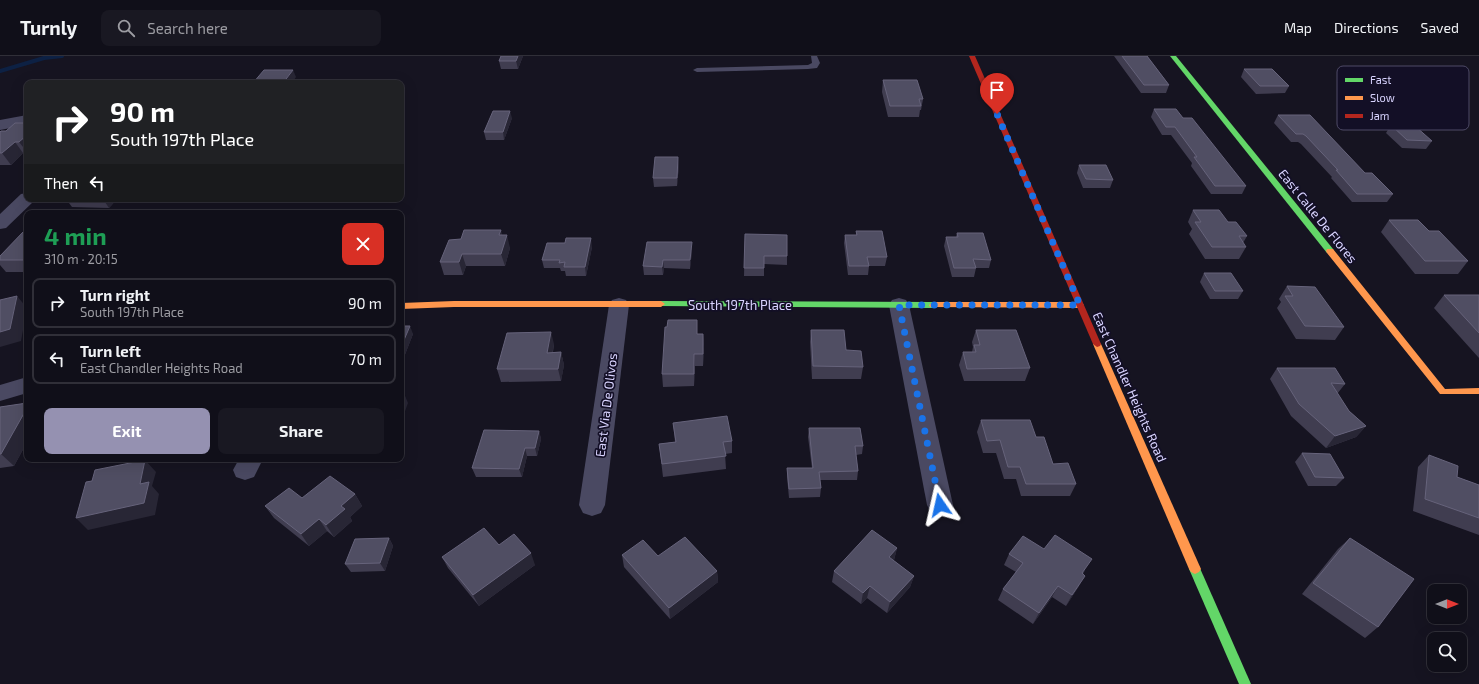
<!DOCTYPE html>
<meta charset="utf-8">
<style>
body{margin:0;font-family:"Exo 2",sans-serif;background:#191822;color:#f1f3f6;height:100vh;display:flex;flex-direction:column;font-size:15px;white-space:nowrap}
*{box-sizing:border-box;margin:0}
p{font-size:13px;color:#9c9ca2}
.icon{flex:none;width:22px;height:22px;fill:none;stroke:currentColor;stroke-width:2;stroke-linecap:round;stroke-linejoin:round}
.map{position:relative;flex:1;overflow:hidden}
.panel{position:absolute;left:24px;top:154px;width:380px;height:252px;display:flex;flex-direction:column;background:#100f19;border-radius:8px;box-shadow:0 4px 16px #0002,0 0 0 1px #302f38}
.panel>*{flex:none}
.guide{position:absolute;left:24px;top:24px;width:380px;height:122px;border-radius:8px;box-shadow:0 4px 16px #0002,0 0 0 1px #302f38;background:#202124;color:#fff;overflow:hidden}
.needle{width:26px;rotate:90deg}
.buttons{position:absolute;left:1427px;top:528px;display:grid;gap:8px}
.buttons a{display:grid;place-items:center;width:40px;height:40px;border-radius:8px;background:#100f19;box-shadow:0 4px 16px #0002,0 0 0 1px #302f38;font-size:20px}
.pin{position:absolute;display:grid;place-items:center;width:34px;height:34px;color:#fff;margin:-41px -17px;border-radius:50% 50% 50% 0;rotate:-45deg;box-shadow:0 0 4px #0007}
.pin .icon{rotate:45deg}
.me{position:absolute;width:44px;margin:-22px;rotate:349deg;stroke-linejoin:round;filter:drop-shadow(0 0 3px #0008)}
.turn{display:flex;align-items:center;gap:14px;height:84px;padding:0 20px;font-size:18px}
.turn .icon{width:52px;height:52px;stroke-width:2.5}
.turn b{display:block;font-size:28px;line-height:34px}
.then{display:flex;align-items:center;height:38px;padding:0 20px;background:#0003;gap:8px;font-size:15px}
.round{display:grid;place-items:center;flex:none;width:42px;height:42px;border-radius:8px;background:#191822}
.head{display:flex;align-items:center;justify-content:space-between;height:68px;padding:0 20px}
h1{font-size:24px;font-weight:700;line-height:30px;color:#1e9e55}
.primary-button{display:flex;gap:8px;margin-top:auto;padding:8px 20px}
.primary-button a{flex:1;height:46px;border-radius:8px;background:#9591b1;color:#fff;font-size:16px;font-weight:700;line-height:46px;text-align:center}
.primary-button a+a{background:#191822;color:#f1f3f6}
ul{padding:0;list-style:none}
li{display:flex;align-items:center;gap:12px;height:50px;margin:0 8px 6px;padding:0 12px;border:2px solid #302f38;border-radius:8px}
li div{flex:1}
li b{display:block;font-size:15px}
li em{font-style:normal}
header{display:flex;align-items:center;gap:24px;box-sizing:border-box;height:56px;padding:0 20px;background:#100f19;border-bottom:1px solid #302f38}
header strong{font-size:19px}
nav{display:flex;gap:22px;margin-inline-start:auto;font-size:14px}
.search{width:280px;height:36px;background:#191822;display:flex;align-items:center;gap:10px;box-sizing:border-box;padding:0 14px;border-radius:8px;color:#9c9ca2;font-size:15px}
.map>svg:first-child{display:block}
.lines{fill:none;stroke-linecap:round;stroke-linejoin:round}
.stream{stroke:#0d2144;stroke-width:4}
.lane{fill:#4a4962;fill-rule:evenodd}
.street{fill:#4a4962;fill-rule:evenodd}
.fast{fill:#63d668;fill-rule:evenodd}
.slow{fill:#ff974d;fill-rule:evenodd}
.jam{fill:#b3261e;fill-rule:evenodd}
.wall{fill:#403d50}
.shaded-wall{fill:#282635}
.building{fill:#504e63;stroke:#66637b}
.route{stroke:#1a73e8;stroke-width:7;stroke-dasharray:0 12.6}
.labels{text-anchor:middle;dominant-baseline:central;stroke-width:3.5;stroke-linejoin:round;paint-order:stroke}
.street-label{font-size:13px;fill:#d9d4ff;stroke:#130f26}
.key{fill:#130f26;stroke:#4e4a67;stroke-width:1}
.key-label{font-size:11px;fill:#d9d4ff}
</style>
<header>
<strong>Turnly</strong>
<div class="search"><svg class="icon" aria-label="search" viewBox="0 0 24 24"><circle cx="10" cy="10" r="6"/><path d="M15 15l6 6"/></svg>Search here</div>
<nav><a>Map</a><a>Directions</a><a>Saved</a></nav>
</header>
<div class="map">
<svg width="1479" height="628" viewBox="0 0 1479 628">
<rect width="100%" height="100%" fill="#161421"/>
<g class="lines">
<!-- stream -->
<path class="stream" d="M0,15L44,2L62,0"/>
<!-- lane -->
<path class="lane" d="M811,0H817L820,7L817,12L808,13L697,16L693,14L697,12L808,9L812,7Z"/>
<!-- street -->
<g class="street">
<path d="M27,59V69L0,74V64Z"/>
<path d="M27,137V143H35L33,146L6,172L0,173V158L21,138Z"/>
<path d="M619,242L626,244L629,249L605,449L601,457L592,460L583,457L579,449L609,249L612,244Z"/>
<path d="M899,242L906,244L909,249L953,449L949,457L940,460L931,457L927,449L889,249L892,244Z"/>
<path d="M27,321V337L0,345V329Z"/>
<path d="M239,403H263L254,421L245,424L236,421L233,414Z"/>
</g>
<!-- fast -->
<g class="fast">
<path d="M1170,0H1176L1333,193L1334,195L1333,197H1327Z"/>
<path d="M661,245L933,246L937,249L933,252L658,250L657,248L658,246Z"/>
<path d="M1195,508L1199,510L1251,628H1239L1189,513L1191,510Z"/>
</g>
<!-- slow -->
<g class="slow">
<path d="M1327,193H1333L1445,333L1479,332V338H1440L1327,197L1326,195Z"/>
<path d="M454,245H661L665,248L661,251H454L401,253V247Z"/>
<path d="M933,246H1080L1084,249L1080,252L930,251L929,249Z"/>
<path d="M1097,285L1101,288L1201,513L1199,516L1195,518L1191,516L1189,513L1093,288Z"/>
</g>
<!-- jam -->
<path class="jam" d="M969,0H975L1101,288L1100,290L1097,291L1093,288Z"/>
</g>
<!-- wall -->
<g class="wall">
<path d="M501,0H523L518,13H501L499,5Z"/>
<path d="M1108,0H1147L1169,29L1166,37H1141L1114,0Z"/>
<path d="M1244,13L1289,30L1285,37L1256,38L1241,21Z"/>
<path d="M883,24L923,43L921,54H920L919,61H888L882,36Z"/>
<path d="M1154,53L1183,62L1246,130L1242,138H1211L1191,110L1192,107L1171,79H1162L1151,61Z"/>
<path d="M1278,59L1365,117L1393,138L1387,146H1352L1331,122L1332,121L1301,88L1298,86H1291L1274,67Z"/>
<path d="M512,62L504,84H486L484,76Z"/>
<path d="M27,67V97H23L11,109H0V76L6,75Z"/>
<path d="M1391,69L1432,85L1426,93L1402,92L1386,77Z"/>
<path d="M679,109L677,130L654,131L653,122Z"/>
<path d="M1079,109L1113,124L1110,132H1083L1077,117Z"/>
<path d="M66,143H117L109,152L72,151Z"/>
<path d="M1193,154L1228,166L1247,180L1243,187L1246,191L1239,203H1205L1189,178L1192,173L1188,166Z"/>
<path d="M1389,164L1429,175L1468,205L1458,218H1415L1381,176Z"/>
<path d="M27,175V216H6L0,209V200Z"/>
<path d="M856,175L887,201L885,210H869L868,219H848L844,187L845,179H856Z"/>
<path d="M957,177L991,204L989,212H976L974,221H952L944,190L946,181H956Z"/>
<path d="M745,178L787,200V209L764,208V220H744Z"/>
<path d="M502,179L510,192L505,210H466L463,219H444L440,206L461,183Z"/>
<path d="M592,191L586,220H566L565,215H561L560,212H544L542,204Z"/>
<path d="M692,195L690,213L664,212L663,219H644L643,210Z"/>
<path d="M1204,217L1243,235L1238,243H1210L1200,226Z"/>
<path d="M1287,230L1344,271L1335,284L1296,283L1277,252L1281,246L1279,243Z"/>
<path d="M1444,239H1479V302L1434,252Z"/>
<path d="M401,270L413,278L404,301H401Z"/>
<path d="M811,274L846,294L863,311L861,323H812L810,286Z"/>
<path d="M976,274L1030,312L1025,325H964L959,309L963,296H972L973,291L972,286Z"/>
<path d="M698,278H703L704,291L703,310H695L694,330L663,331L662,318Z"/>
<path d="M554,288L553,296H561L564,309L561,325L501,326L497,313Z"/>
<path d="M1277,312L1345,328L1337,338L1349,355L1366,370L1356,381L1326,392L1291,360L1270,323Z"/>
<path d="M27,347V386L14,410L0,412V351Z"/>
<path d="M981,364L1036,381L1053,408L1076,428L1070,440H1021L1016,423H1004L996,397H983L977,376Z"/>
<path d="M673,367L732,385V397L725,398L726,413L663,421L659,388L675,386Z"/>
<path d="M809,372L863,390L862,398L856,399L858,415L857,424H820L821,432L820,441L789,442L787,421V412H812L808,381Z"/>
<path d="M539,375L541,383L537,400H527L522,421H476L472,412Z"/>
<path d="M1302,397L1344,422L1336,430H1308L1295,406Z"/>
<path d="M1429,399L1457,421L1479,429V479L1413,455L1418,411Z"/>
<path d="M355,438L362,450L350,461L352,465L334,481L327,475L309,490L274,462L265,450L302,442Z"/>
<path d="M389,482L393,490L385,515L351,516L345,508Z"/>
<path d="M1350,482L1378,571L1365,582L1302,538L1338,493Z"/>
<path d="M499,489L535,509L479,550L448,512L442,501Z"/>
<path d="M897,492L894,504H893L914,520L910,531L887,557L867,542L861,548L832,526L834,515Z"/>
<path d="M1044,493L1085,514L1083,518L1079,530L1066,550L1052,541L1033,568L998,544L1003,533L1016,516L1004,509L1009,498Z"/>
<path d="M622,499L658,500L717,515L718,526L670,563L624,511Z"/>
</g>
<!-- shaded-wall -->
<g class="shaded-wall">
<path d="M518,0H523L518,13L516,5Z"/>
<path d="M293,14L296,21L292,27H283Z"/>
<path d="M510,55L512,62L504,84L503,76Z"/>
<path d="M27,79V96L19,86Z"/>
<path d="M15,86L23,97L11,109L2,97Z"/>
<path d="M678,101L679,109L677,130V122Z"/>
<path d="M103,143H117L109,152Z"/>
<path d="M501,174L504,186L499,179Z"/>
<path d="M507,179L510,192L505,210L501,198Z"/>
<path d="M591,182L592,191L586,220L585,211Z"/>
<path d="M692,186V195L690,213V204Z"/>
<path d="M462,198L466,210L463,219L459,206Z"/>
<path d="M663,204L664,212L663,219L662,211Z"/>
<path d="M17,240L27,252L21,285L0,291V276Z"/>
<path d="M410,270L413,278L404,301L401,293V291Z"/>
<path d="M551,276L554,288L550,309L547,297Z"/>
<path d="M703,278L704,291L703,310Z"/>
<path d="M561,296L564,309L561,325L558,313Z"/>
<path d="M694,298L695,310L694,330Z"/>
<path d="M403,335L408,347L401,366V339Z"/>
<path d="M27,352V386L14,410L1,398Z"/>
<path d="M1366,370L1356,381L1326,392L1335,380Z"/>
<path d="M539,375L541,383L537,400L535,392Z"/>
<path d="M525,392L527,400L522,421L519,413Z"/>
<path d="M145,404L156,416L152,430L159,438L155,459L88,474L76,462L140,428Z"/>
<path d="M355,438L362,450L350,461L352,465L334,481L326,469L341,450Z"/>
<path d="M319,463L327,475L309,490L301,478Z"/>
<path d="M389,482L393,490L385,515L380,507Z"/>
<path d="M897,492L894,504L886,513L889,501Z"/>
<path d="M531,497L535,509L479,550L473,539Z"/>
<path d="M1092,503L1085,514L1075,528L1082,517Z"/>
<path d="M717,515L718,526L670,563L669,552Z"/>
<path d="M914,520L910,531L887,557L890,546Z"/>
<path d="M1085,520L1079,530L1066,550L1072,539Z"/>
<path d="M870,530L867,542L861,548L863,537Z"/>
<path d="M1058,530L1052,541L1033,568L1039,557Z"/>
</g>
<!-- building -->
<g class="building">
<path d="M501,0H518L516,5H499Z"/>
<path d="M1122,0H1147L1169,29H1144Z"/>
<path d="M1244,13H1272L1289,30H1260Z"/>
<path d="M264,14H293L283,27H253Z"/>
<path d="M883,24H917L923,43H919L921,50H890Z"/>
<path d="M169,25H195L193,27H167Z"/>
<path d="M1154,53H1176L1183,62H1192L1246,130H1215L1194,101H1197L1175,71H1166Z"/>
<path d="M493,55H510L503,76H484Z"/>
<path d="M1278,59H1310L1365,117H1372L1393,138H1357L1336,114H1338L1306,80L1303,78H1296Z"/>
<path d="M15,67H27V79L19,86H15L2,97H0V76L1,75H6Z"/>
<path d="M1391,69L1415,70L1432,85L1407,84Z"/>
<path d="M655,101H678L677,122H653Z"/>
<path d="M1079,109H1106L1113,124L1086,123Z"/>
<path d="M1193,154H1219L1228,166H1236L1247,180H1239L1246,191H1212L1195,166H1201Z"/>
<path d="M1389,164H1418L1429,175H1439L1468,205H1425Z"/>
<path d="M464,174H501L499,179H507L501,198H462L459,206H440L449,184L461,183Z"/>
<path d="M24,175H27V204H0V200Z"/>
<path d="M856,175H882L887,201H867L869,210H849L845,179H857Z"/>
<path d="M957,177H983L991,204L973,203L976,212H954L946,181H958Z"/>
<path d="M745,178L787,179V200H764V212H744Z"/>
<path d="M566,182H591L585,211H564L565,206L559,207L560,204H542L547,187H565Z"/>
<path d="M647,186H692L690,204H663L662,211L643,210Z"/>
<path d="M1204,217H1231L1243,235H1215Z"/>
<path d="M1287,230L1315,231L1344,271L1305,270L1285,240H1293Z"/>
<path d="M1444,239H1479V277Z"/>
<path d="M17,240L10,273L0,276V244Z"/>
<path d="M668,264H697V278H703V298H694V318H662L665,271H667Z"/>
<path d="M401,270H410L401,291Z"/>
<path d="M811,274H844L846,294L861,295L863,311L813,310Z"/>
<path d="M976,274H1016L1030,312L967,313L963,296H976L974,289H980Z"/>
<path d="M551,276L547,297L561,296L558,313H497L507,277Z"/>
<path d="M1277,312H1335L1345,328L1331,327L1349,355L1366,370L1335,380L1299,348Z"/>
<path d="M27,347V352L1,398H0V351Z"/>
<path d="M727,360L732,385L723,386L726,400L662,408L659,388L676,386L673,367Z"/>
<path d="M981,364H1030L1036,381H1044L1053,408L1068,407L1076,428H1026L1020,411H1008L1000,384L987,385Z"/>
<path d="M809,372H860L863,390H855L858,415L819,416L821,432L789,433L787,412H813Z"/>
<path d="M484,374L539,375L535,392H525L519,413L472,412Z"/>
<path d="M1302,397L1330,398L1344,422L1315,421Z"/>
<path d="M1429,399L1458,410L1457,421L1479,429V462L1425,443Z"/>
<path d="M145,404L140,428L149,426L144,447L76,462L86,426L92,425L95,414Z"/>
<path d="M330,420L355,438L341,450L345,453L326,469L319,463L301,478L265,450L289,432L302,442Z"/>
<path d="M484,472L499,489L514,478L531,497L473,539L442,501Z"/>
<path d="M872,474L897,492L889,501L914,520L890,546L870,530L863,537L834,515Z"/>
<path d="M1055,479L1092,503L1082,517L1085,520L1072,539L1058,530L1039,557L1003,533L1023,507L1009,498L1023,480L1044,493Z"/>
<path d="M685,481L717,515L669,552L622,499L643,484L658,500Z"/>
<path d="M389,482L380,507L345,508L355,483Z"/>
<path d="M1350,482L1414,523L1378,571L1313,527Z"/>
</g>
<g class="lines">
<!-- route -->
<path class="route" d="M940,449L899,249H1080L997,58"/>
</g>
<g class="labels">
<!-- street labels -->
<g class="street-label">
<text transform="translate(1318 160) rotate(51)">East Calle De Flores</text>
<text x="740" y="249">South 197th Place</text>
<text transform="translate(1130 331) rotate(66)">East Chandler Heights Road</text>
<text transform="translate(606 349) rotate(-83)">East Via De Olivos</text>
</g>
</g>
<!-- legend -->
<rect x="1337" y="10" width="132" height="64" rx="6" class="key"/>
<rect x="1345" y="22" width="18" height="4" fill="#63d668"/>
<rect x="1345" y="40" width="18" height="4" fill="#ff974d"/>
<rect x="1345" y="58" width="18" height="4" fill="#b3261e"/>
<g class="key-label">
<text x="1370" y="28">Fast</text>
<text x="1370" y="46">Slow</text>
<text x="1370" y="64">Jam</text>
</g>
</svg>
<div class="buttons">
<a><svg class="needle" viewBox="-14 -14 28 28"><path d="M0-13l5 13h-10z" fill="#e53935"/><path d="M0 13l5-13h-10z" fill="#9c9ca2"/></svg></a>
<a><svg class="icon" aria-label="search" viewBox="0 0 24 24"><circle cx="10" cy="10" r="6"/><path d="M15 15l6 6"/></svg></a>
</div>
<div class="pin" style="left:997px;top:58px;background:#d93025"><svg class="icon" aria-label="arrive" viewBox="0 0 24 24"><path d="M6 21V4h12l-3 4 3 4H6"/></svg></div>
<svg class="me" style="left:940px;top:449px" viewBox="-20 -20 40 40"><path d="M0-17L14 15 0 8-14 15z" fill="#1a73e8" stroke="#fff" stroke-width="4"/></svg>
<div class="guide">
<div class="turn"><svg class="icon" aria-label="right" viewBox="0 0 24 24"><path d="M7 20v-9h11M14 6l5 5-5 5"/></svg><div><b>90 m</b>South 197th Place</div></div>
<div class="then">Then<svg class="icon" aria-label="left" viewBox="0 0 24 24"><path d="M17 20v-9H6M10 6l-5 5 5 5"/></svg></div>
</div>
<section class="panel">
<div class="head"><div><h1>4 min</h1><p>310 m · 20:15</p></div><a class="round" style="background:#d93025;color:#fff"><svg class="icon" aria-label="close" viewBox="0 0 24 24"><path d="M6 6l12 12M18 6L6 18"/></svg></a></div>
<ul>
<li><svg class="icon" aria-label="right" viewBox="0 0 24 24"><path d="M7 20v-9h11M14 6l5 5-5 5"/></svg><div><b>Turn right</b><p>South 197th Place</p></div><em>90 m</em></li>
<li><svg class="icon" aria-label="left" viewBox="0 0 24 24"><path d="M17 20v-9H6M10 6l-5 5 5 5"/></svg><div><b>Turn left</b><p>East Chandler Heights Road</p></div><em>70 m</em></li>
</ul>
<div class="primary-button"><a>Exit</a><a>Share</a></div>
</section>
</div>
